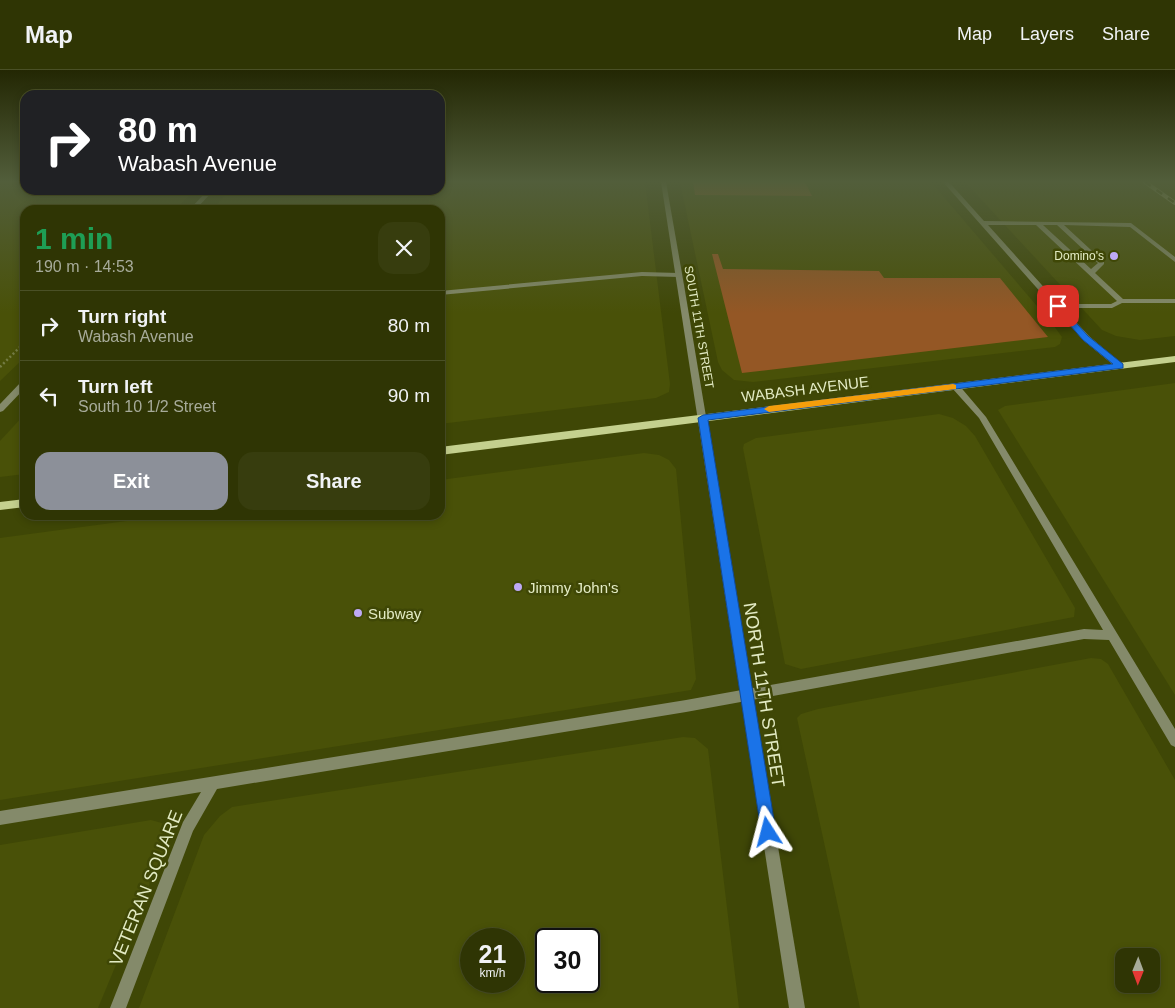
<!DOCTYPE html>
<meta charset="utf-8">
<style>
body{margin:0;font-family:Arial,sans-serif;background:#373d0e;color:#f1f3f6;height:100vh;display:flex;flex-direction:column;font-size:19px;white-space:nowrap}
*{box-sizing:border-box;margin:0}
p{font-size:16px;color:#a7ab9a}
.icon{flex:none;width:28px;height:28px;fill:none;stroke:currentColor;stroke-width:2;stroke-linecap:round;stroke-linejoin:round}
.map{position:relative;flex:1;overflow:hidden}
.drawer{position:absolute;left:20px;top:135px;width:425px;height:315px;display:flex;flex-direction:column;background:#2f3504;border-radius:15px;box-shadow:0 2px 8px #0003,0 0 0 1px #4a5026}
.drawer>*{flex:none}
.hud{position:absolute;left:20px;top:20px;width:425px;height:105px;border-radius:15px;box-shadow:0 2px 8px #0003,0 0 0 1px #4a5026;background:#202124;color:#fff;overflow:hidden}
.needle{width:32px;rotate:181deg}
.buttons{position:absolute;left:1115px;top:878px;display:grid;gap:10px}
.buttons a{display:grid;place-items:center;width:45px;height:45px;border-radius:10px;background:#2f3504;box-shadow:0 2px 8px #0003,0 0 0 1px #4a5026;font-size:25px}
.speed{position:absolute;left:460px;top:858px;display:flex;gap:10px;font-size:25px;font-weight:700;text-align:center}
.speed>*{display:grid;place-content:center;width:65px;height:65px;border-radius:50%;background:#2f3504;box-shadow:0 2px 8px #0003,0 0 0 1px #4a5026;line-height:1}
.speed small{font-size:12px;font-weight:400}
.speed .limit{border:2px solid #111;border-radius:8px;background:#fff;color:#111}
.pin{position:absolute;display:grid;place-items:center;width:42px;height:42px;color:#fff;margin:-21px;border-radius:10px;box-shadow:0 2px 8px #0006}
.me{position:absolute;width:55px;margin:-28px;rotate:351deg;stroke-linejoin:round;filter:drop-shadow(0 0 4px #0008)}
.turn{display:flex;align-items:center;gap:18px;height:105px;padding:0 15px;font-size:22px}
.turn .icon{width:65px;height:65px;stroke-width:2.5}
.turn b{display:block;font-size:35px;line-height:42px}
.round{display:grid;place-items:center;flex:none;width:52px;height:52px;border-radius:15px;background:#373d0e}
.summary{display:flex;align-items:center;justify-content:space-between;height:85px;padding:0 15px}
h1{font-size:30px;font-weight:600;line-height:38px;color:#1e9e55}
.primary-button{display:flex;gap:10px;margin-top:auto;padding:10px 15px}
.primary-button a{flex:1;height:58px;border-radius:15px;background:#8c9099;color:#fff;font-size:20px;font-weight:600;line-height:58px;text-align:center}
.primary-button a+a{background:#373d0e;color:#f1f3f6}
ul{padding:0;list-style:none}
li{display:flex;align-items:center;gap:15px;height:70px;padding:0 15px;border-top:1px solid #4a5026}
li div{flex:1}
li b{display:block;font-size:19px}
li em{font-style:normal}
header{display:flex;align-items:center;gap:30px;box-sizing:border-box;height:70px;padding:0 25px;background:#2f3504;border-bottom:1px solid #4a5026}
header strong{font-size:24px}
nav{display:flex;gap:28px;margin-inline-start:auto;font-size:18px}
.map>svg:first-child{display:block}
.built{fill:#495108;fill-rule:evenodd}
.green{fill:#945725}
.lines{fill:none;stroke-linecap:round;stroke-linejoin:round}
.path-far1{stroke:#747c44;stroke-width:2;stroke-dasharray:1 2.5;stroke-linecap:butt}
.path{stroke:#747c44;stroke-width:2.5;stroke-dasharray:2 2.5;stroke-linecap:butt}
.service{fill:#848a6a;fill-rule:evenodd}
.minor{fill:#848a6a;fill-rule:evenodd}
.primary{fill:#c4d08e;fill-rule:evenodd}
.rail-casing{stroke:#9aa270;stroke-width:4}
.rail{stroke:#3f4706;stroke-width:2.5;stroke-dasharray:7;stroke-linecap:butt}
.route{fill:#1a73e8;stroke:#114b97}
.slow{fill:#f59e0b}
.poi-dot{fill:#bea9f5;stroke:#3f4706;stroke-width:2}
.labels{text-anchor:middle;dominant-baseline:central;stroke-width:5;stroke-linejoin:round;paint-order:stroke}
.far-poi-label{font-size:12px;fill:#e3ebc4;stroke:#3f4706;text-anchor:end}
.far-street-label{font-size:12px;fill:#e3ebc4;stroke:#3f4706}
.street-label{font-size:15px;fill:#e3ebc4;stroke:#3f4706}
.poi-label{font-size:15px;fill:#e3ebc4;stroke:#3f4706;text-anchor:start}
.near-street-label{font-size:18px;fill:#e3ebc4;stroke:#3f4706}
</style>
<header>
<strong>Map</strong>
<nav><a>Map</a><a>Layers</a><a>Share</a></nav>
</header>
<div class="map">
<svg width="1175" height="938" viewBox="0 0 1175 938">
<rect width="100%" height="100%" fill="#3f4706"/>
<!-- built -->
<g class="built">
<path d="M0,112H25V120H195L174,140H25V287L0,311Z"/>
<path d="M440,112H645L670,314L669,322L656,328L440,354V140H212L230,120H440Z"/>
<path d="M680,112H931L1054,256L1062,267L1060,274L1055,277L753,312L734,310L722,300L718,292Z"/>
<path d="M965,112H1175V266L1140,270L1116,266L1102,260Z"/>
<path d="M1175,313V625L998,340L1005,336Z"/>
<path d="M25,344V404L0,407V371Z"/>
<path d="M939,344L953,348L966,356L975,366L1075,538L1074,547L801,599L785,594L743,378L744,374L756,368Z"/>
<path d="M644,383L659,385L669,390L676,399L696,609L691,620L0,730V468L171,445H440V410Z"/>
<path d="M1091,588L1101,589L1108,594L1175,710V938H860L797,648L801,644L818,639ZM1124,886H1151V914H1124Z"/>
<path d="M683,667L695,668L708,679L739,938H139L204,765L220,746L232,737ZM471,869H514V911H471ZM546,869H589V911H546Z"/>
<path d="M151,750L169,755L170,765L98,938H0V775Z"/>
</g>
<!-- green -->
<g class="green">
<path d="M693,112H805L812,126L695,125Z"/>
<path d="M712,184H718L723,199L879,201L884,208H1000L1048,267L742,303Z"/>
</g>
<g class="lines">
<!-- path-far1 -->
<path class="path-far1" d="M161,140L169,133"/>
<!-- path -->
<path class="path" d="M0,297L25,272"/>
<!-- service -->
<g class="service">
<path d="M943,112H949L984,151L1131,153L1175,187V192L1130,157L1064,155L1104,192V194L1095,203L1123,229H1175V233H1122L1112,238H1063L1089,266L1124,296L1120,298H1117L1083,270ZM988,155H1036L1117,231L1111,234H1059ZM1043,155H1057L1098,193L1091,199Z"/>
<path d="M642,202L679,203L682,205L679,207L642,206L440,225V221Z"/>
<path d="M952,314H958L986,347L1175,659V677L1171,675L1109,570L1084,569L686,642L217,719L193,761L126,938H110L183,752L201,722L0,755V741L686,630L1084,559L1103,560L979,348L952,318Z"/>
</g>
<!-- minor -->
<g class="minor">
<path d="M661,112H666L684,215L805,938H789Z"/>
<path d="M208,120H214L195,140H189Z"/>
<path d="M22,311H25V318L3,341L0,342V334Z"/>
</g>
<!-- primary -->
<g class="primary">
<path d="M1175,286V292L440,385V377Z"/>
<path d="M25,429V437L0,440V432Z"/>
</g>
<!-- rail casing -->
<g class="rail-casing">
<path id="rail" d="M1145,112L1175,133"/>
</g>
<!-- rail -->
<use href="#rail" class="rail"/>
</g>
<!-- sky -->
<linearGradient id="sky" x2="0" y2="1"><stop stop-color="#232703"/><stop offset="0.46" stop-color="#525e3b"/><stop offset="1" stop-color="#525e3b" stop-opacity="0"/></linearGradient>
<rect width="1175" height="243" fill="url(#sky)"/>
<!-- route -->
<path class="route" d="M1055,235H1060L1088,266L1123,294V298L708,350L776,762L774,767L768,769L762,767L698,348L703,345L1113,294L1083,270L1055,238Z"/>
<!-- slow -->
<path class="slow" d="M953,314L956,315V319L769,342L764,339L769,336Z"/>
<!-- markers -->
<g class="poi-dot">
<circle cx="1114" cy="186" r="5"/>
<circle cx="518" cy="517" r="5"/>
<circle cx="358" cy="543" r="5"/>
</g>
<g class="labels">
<!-- far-poi labels -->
<g class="far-poi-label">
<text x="1104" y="186">Domino's</text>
</g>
<!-- far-street labels -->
<g class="far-street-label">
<text transform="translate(699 257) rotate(80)">SOUTH 11TH STREET</text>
</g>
<!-- street labels -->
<g class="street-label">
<text transform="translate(805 319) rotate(-7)">WABASH AVENUE</text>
</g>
<!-- poi labels -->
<g class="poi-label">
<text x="528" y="517">Jimmy John's</text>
<text x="368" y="543">Subway</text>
</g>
<!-- near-street labels -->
<g class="near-street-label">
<text transform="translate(764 625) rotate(81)">NORTH 11TH STREET</text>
<text transform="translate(146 818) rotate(-68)">VETERAN SQUARE</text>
</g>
</g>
</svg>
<div class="buttons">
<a><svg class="needle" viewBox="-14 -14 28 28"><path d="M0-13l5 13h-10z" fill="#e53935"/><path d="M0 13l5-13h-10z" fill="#a7ab9a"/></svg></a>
</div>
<div class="speed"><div>21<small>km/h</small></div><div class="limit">30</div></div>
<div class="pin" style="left:1058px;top:236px;background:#d93025"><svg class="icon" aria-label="arrive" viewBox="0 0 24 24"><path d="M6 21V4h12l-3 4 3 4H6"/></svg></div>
<svg class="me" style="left:768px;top:762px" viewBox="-20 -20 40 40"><path d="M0-17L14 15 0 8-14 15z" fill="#1a73e8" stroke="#fff" stroke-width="4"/></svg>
<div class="hud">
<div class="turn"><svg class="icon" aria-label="right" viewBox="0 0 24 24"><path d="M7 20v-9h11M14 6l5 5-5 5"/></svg><div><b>80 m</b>Wabash Avenue</div></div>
</div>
<section class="drawer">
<div class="summary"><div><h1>1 min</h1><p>190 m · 14:53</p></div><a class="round"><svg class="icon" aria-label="close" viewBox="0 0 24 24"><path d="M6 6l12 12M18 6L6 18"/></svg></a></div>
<ul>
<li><svg class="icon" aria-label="right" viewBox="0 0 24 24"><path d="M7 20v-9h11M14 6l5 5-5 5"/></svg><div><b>Turn right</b><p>Wabash Avenue</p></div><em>80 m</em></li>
<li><svg class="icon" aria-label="left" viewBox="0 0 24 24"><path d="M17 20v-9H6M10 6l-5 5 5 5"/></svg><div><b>Turn left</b><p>South 10 1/2 Street</p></div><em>90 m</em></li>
</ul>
<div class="primary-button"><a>Exit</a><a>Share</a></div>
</section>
</div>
